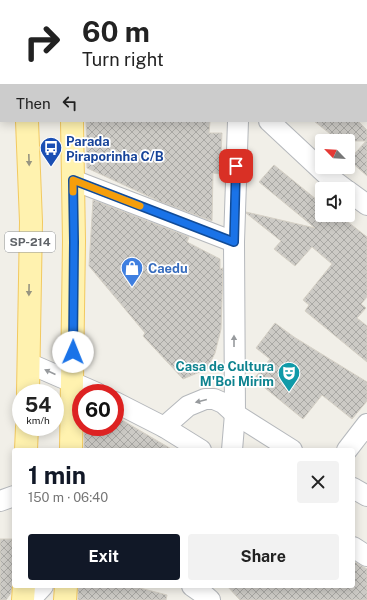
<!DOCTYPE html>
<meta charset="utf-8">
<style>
body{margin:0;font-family:"Public Sans",sans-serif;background:#f2f2f2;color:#222;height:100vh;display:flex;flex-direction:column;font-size:15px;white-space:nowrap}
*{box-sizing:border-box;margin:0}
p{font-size:13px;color:#767676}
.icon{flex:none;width:22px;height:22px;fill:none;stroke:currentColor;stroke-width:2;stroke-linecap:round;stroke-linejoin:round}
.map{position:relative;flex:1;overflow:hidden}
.panel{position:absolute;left:12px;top:448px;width:343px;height:140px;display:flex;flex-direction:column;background:#fff;border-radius:4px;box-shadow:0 2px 10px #0003}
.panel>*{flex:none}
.guide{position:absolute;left:0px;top:0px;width:367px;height:122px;box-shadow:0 2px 10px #0003;background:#fff;color:#222;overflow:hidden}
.needle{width:26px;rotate:295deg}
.buttons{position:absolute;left:315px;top:134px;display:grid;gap:8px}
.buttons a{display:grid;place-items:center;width:40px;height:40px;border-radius:4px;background:#fff;box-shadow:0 2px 10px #0003;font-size:20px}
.speed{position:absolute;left:12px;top:384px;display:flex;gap:8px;font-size:20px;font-weight:700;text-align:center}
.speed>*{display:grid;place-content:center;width:52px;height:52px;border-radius:50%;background:#fff;box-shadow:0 2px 10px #0003;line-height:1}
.speed small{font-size:10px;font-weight:400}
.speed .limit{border:6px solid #d22;background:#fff;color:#111}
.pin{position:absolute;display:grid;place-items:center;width:34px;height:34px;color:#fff;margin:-17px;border-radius:8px;box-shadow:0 2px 6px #0006}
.me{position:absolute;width:44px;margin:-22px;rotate:1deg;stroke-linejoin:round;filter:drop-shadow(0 0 3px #0008)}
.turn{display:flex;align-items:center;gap:14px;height:84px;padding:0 16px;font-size:18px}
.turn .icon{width:52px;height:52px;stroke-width:2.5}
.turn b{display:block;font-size:28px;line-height:34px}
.then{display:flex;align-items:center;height:38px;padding:0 16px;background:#0003;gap:8px;font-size:15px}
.round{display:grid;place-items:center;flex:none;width:42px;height:42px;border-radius:4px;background:#f2f2f2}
.summary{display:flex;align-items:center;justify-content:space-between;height:68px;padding:0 16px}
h1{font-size:24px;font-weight:700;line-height:30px;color:#111827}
.action{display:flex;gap:8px;margin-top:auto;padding:8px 16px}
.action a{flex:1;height:46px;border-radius:4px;background:#111827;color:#fff;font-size:16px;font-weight:700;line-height:46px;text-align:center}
.action a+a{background:#f2f2f2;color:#222}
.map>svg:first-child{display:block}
.building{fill:url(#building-cross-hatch);stroke:#d6d1c6}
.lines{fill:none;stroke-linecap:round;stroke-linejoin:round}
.minor-casing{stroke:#b5b8bc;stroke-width:22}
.major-casing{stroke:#f2c960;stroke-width:24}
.minor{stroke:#fff;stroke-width:20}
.major{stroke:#fff2af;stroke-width:22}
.oneway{fill:#979581}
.oneway2{fill:#979a9d}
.route-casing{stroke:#114b97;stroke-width:10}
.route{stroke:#1a73e8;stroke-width:7}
.slow{stroke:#f59e0b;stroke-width:7}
.labels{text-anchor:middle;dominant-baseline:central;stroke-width:3.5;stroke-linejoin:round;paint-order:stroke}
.shield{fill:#fff;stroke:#8f9295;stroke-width:1}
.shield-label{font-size:12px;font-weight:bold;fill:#5f6368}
.transit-label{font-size:13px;font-weight:bold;fill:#164399;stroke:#fff;text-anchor:start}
.shop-label{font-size:13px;font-weight:bold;fill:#366cbe;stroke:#fff;text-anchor:start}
.culture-label{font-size:13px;font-weight:bold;fill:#0d838f;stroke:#fff;text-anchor:end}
</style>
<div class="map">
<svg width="367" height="600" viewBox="0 0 367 600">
<defs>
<pattern id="building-cross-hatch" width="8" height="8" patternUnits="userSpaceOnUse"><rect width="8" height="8" fill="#cccac5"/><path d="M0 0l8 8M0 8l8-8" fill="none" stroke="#a9a8a4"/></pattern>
</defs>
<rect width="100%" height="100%" fill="#f1efe8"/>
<!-- building -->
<g class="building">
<path d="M86,121H210L209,133H222L220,174L213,173L212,221L161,202L87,168Z"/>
<path d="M314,121H358L367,130V176L349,160L366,141H339Z"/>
<path d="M274,165L322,204V215H339L367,237V297L361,304L366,308L357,318L367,326V362L305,311L309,305L303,300L332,264L312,247L295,266L274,249L281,241L246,213V212L315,228L259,182Z"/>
<path d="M93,200L189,237L187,242L220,259V269L223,268L221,329L215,353L207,369L183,379L143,336L145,333L89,266Z"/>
<path d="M275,323L294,337L367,382V401L352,419L322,395L303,419L254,379L270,359L256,348Z"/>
<path d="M115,416L173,450H84V427H115Z"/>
<path d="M0,539H12L14,579L11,593L6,600H0Z"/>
<path d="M353,561L367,569V600H240L227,586H353Z"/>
<path d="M78,586H132L167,595L166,600H78Z"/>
</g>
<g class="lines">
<!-- minor casing -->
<g class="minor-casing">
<g id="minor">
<path d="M188,0L189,1"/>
<path d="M228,1L229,0"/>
<path d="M269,121L329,177L345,189"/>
<path d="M73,180L234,242"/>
<path d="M348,191L367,205"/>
<path d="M28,363L97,393"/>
<path d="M115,402L164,427L201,450"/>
<path d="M164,427L188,406L205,399H214L223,403L235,414L292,450"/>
<path d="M232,450L235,414L234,242L238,121"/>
<path d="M347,450L367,424"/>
<path d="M353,488L367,496"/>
<path d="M0,501L14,496"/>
<path d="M353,547L367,556"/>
<path d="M192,586L202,593L210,600"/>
<path d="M30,600L43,586"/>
</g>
</g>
<!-- major casing -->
<g class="major-casing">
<g id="major">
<path d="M22,0V1"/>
<path d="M69,0L70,1"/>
<path d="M27,121L31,222L28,393"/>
<path d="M26,450L27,427"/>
<path d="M71,450L74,241L72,121"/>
<path d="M23,600L24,586"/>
<path d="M65,600L66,586"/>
</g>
</g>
<!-- minor -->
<use href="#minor" class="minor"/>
<!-- major -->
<use href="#major" class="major"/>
</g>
<!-- one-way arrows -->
<defs><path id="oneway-solid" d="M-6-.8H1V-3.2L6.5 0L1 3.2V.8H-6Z"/></defs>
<g class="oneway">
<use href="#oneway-solid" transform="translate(29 160) rotate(88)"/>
<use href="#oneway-solid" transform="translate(29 290) rotate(91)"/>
</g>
<g class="oneway2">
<use href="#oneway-solid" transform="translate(234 341) rotate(-90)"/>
<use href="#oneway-solid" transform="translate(50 372) rotate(-156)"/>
<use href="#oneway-solid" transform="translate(201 401) rotate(166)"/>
</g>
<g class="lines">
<!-- route casing -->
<g class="route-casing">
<path id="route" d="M73,352L74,242L73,180L234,242L236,166"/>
</g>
<!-- route -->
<use href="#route" class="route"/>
<!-- slow -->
<path class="slow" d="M73,192V180L140,206"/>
</g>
<!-- icons -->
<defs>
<g id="bus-pin" transform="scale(1.15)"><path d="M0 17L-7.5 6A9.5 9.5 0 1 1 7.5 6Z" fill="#1a4fb4" stroke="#fff"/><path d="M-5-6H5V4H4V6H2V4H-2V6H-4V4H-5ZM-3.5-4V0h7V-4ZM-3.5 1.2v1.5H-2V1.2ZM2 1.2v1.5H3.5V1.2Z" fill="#fff"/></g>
<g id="shop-pin" transform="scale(1.15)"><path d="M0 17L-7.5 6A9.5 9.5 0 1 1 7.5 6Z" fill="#3f7fe0" stroke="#fff"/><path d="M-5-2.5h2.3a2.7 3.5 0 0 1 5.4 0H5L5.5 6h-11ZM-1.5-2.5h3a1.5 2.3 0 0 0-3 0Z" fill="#fff"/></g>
<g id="theatre-pin" transform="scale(1.15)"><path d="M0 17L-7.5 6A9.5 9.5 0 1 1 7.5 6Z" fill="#0f9aa8" stroke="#fff"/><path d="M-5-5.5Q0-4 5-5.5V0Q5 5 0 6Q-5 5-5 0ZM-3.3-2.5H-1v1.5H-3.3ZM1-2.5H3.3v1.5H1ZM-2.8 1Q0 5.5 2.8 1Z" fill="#fff"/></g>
</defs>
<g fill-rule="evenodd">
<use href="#bus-pin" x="51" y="148"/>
<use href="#shop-pin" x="132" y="268"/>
<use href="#theatre-pin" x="289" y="373"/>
</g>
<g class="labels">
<!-- shield labels -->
<rect class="shield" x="5" y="232" width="50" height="20" rx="3"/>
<g class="shield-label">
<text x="30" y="242">SP-214</text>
</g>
<!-- transit labels -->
<g class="transit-label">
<text x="66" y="141">Parada<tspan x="66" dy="15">Piraporinha C/B</tspan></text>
</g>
<!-- shop labels -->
<g class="shop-label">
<text x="148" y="268">Caedu</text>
</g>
<!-- culture labels -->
<g class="culture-label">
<text x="274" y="366">Casa de Cultura<tspan x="274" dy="15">M'Boi Mirim</tspan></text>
</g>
</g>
</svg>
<div class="buttons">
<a><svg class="needle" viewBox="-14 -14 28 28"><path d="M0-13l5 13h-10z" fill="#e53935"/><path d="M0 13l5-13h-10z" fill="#767676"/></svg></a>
<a><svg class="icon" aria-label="sound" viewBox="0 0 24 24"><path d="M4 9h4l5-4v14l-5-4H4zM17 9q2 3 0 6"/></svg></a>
</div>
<div class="speed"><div>54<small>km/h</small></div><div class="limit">60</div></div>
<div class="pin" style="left:236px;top:166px;background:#d93025"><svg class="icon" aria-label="arrive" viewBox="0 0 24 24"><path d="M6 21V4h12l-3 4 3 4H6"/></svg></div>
<svg class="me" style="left:73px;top:352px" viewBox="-20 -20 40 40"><circle r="19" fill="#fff"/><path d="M0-13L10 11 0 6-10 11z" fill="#1a73e8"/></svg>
<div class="guide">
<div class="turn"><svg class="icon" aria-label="right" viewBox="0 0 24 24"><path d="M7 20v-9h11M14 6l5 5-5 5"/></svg><div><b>60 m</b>Turn right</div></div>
<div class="then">Then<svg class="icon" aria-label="left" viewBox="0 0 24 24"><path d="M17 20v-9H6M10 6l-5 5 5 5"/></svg></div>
</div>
<section class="panel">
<div class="summary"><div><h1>1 min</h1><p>150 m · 06:40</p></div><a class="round"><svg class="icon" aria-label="close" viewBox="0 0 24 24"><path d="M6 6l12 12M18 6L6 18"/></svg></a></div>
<div class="action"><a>Exit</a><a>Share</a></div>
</section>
</div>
